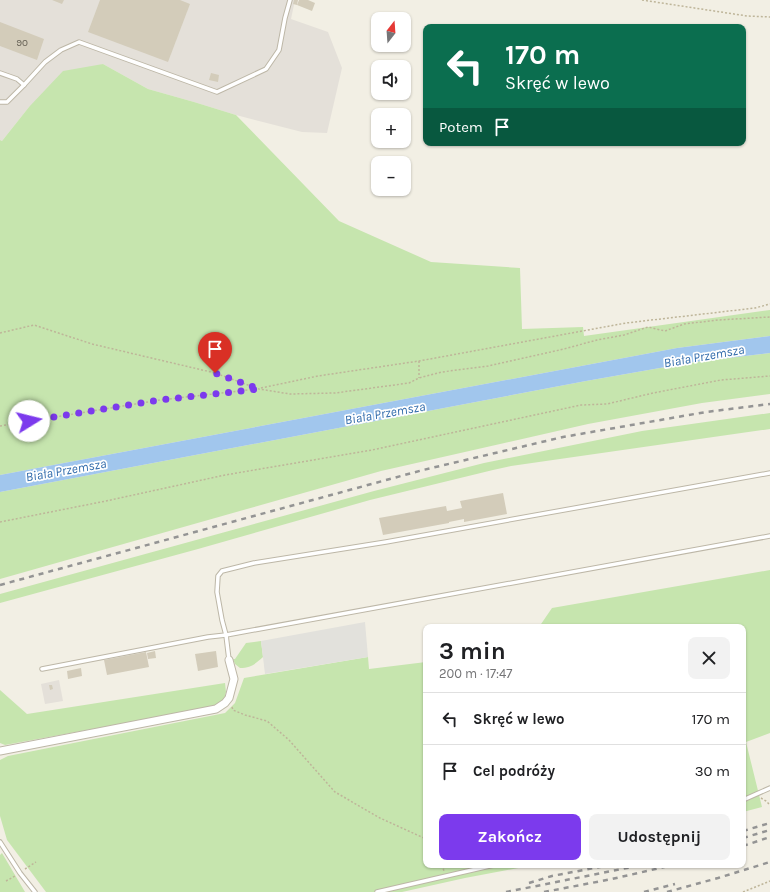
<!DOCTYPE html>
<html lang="pl">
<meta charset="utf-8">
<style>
body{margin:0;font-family:Karla,sans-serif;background:#f2f2f2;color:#202124;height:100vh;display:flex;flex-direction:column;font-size:15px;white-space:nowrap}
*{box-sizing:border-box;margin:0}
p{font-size:13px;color:#757577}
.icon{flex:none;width:22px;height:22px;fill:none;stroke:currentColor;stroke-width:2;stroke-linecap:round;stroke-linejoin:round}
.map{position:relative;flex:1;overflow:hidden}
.drawer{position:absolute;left:423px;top:624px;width:323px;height:244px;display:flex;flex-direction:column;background:#fff;border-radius:8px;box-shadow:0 1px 3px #0004}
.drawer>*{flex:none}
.top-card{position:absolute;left:423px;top:24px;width:323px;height:122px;border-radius:8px;box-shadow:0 1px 3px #0004;background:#0b6e4f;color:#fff;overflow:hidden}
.needle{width:26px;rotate:17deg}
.controls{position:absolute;left:371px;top:12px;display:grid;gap:8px}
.controls a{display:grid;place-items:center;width:40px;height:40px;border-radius:8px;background:#fff;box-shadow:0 1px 3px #0004;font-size:20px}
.pin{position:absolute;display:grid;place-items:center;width:34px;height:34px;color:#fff;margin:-41px -17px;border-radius:50% 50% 50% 0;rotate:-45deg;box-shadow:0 0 4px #0007}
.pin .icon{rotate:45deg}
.me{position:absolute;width:44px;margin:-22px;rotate:81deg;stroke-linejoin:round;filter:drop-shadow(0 0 3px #0008)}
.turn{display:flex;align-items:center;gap:14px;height:84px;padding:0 16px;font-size:18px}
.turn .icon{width:52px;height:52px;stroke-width:2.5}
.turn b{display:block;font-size:28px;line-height:34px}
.then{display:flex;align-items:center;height:38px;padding:0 16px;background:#0003;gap:8px;font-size:15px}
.round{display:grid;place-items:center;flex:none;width:42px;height:42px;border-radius:8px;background:#f2f2f2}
.head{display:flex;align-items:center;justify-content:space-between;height:68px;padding:0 16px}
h1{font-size:24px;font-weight:700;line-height:30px}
.action{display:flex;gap:8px;margin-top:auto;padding:8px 16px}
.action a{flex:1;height:46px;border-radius:8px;background:#7c3aed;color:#fff;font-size:16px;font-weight:700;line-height:46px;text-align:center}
.action a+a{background:#f2f2f2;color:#202124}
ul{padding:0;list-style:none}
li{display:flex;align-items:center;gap:12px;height:52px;padding:0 16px;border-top:1px solid #e0e0e0}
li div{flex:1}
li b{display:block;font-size:15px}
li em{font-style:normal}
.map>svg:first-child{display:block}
.industrial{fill:#e4e0d9}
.green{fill:#c6e5ae}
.parking{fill:#e2e1dc}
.water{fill:#a1c6ed}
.building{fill:#d3ccba}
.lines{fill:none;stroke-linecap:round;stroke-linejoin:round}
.lane-casing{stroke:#bdb7a7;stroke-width:5.5}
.street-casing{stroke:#bdb7a7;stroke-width:9}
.path{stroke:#beb599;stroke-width:1.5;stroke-dasharray:2 2;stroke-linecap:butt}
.lane{stroke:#fff;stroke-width:3.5}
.street{stroke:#fff;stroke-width:7}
.rail{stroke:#949494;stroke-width:2.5;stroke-dasharray:5 5;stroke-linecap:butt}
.route{stroke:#7c3aed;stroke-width:7;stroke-dasharray:0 12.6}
.labels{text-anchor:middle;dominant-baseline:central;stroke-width:3.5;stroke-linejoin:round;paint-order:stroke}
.number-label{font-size:10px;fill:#676256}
.water-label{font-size:13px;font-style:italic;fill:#316bab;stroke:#fff}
</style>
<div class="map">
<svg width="770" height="892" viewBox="0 0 770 892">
<rect width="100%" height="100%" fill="#f2efe4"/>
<!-- industrial -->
<g class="industrial">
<path d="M0,0H295L291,19L328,32L342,68L327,133L302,132L236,115L194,102L148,89L103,64L29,107L2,141L0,140Z"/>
<path d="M59,680L63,701L45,704L41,684Z"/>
</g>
<!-- green -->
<g class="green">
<path d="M103,64L148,89L194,102L236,115L339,221L431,262L520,268L522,329L583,327L584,336L770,310V336L677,348L0,475V140L2,141L29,107L63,71Z"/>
<path d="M770,353V394L702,403L588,424L381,471L0,579V492L586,381L694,362Z"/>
<path d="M770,413V429L511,466L493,470L370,500L198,549L0,603V594L374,491L484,463L642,431Z"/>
<path d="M770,570V733L746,742L762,807L743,812V627H539L552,608Z"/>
<path d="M261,641L263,657C255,664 251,668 240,668L235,664L233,659H235L246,643Z"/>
<path d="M368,657L369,669L426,662V865H534L465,878L402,892H46L7,840L0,816V760L8,756L225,713L235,703L244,678Z"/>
<path d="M225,683L226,692L224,700L218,705L202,709L5,745L0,743V690L27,714Z"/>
<path d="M2,853L25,892H0V855Z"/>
</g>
<!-- parking -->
<path class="parking" d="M365,622L368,657L265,674L261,641Z"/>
<!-- water -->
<path class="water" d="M770,336V353L694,362L586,381L0,492V475L677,348Z"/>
<!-- building -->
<g class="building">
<path d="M52,0H64L62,4Z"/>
<path d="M100,0H180L190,4L168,62L88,32Z"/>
<path d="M294,0H298L297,5L293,4Z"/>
<path d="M299,0H308L315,3L312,11L297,5Z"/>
<path d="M0,22L44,39L37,60L0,46Z"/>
<path d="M211,73L219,75L218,82L209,80Z"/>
<path d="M503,493L507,514L464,522V519L449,522V523L383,535L379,518L446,506L447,511L462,508L460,501Z"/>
<path d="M155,651L156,658L148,659L147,653Z"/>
<path d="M216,651L218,667L198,671L195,654Z"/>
<path d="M146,652L149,667L107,675L104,660Z"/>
<path d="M81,668L82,676L68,679L67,671Z"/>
<path d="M49,685H52L53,689L50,690Z"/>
</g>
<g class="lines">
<!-- lane casing -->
<g class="lane-casing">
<g id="lane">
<path d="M0,73L17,79L24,85"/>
<path d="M0,102H7L24,85L45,62L61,50L79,42L217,92L266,69L279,50L285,18L290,0"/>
<path d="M229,660L226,635L770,536"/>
<path d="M42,669L208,637L226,635L222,620L217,592L218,576L222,571L254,563L386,542L770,473"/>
<path d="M743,800L770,788"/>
<path d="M0,842L20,873L35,892"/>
<path d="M377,892L494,865"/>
</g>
</g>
<!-- street casing -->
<g class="street-casing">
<path id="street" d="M0,751L216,709L225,703L229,698L234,679L229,660"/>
</g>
<!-- path -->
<g class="path">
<path d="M642,0L747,16L770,17"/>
<path d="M0,333L34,325L92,344L215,373L259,389L290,394L335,393L409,383L419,378L442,372L488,366L564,349L597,340L624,335L648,327L665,331L684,324L718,320L770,317"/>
<path d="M419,361V378"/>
<path d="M261,388L318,376L419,361L626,323L755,308L770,304"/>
<path d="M0,426L160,400L257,389"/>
<path d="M0,522L106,501L225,475L372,450L581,405L607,404L653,393L721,380L770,376"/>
<path d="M232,707L233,710L245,715L267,721L289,740L335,792L380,818L426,839"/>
<path d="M761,798L766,801L770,805"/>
<path d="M442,865L444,871"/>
<path d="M25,869L36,862"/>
<path d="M6,881L15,876"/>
<path d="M743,892L770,881"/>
</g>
<!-- lane -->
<use href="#lane" class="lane"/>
<!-- street -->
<use href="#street" class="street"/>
<!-- rail -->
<g class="rail">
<path d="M0,585L423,470L563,437L706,412L770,404"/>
<path d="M743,831L770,823"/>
<path d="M743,838L770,830"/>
<path d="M743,846L770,837"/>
<path d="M529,883L552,876L610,865"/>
<path d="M506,892L642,865"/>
<path d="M544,892L612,879L673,865"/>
<path d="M644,892L675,884"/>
<path d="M667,892L718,878L770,862"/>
</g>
</g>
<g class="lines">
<!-- route -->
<path class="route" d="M29,421L160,400L259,389L215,373"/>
</g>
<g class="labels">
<!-- number labels -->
<g class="number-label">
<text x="22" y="43">90</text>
</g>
<!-- water labels -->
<g class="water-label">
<text transform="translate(704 356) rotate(-10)">Biała Przemsza</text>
<text transform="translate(385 413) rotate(-10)">Biała Przemsza</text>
<text transform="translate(66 470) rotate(-10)">Biała Przemsza</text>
</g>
</g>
</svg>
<div class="controls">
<a><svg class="needle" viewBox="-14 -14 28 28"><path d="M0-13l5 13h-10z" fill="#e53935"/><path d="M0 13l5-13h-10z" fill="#757577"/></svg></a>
<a><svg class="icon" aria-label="sound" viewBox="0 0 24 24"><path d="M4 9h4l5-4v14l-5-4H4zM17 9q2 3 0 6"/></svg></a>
<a>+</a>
<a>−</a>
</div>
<div class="pin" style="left:215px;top:373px;background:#d93025"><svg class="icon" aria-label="arrive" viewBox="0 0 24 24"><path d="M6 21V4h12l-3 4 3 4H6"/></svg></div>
<svg class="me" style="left:29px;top:421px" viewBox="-20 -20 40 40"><circle r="19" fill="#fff"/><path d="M0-13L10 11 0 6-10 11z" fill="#7c3aed"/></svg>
<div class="top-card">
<div class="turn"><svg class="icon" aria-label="left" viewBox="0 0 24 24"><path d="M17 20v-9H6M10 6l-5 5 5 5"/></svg><div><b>170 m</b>Skręć w lewo</div></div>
<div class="then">Potem<svg class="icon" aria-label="arrive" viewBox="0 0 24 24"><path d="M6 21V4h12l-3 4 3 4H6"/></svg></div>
</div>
<section class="drawer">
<div class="head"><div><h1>3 min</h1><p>200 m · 17:47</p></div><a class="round"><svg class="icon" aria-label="close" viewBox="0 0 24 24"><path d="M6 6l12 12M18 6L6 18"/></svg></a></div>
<ul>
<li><svg class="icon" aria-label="left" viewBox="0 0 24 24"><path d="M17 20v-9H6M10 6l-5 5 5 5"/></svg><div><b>Skręć w lewo</b></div><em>170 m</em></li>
<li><svg class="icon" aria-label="arrive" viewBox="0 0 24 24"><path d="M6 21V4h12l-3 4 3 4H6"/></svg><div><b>Cel podróży</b></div><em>30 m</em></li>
</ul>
<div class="action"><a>Zakończ</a><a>Udostępnij</a></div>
</section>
</div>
